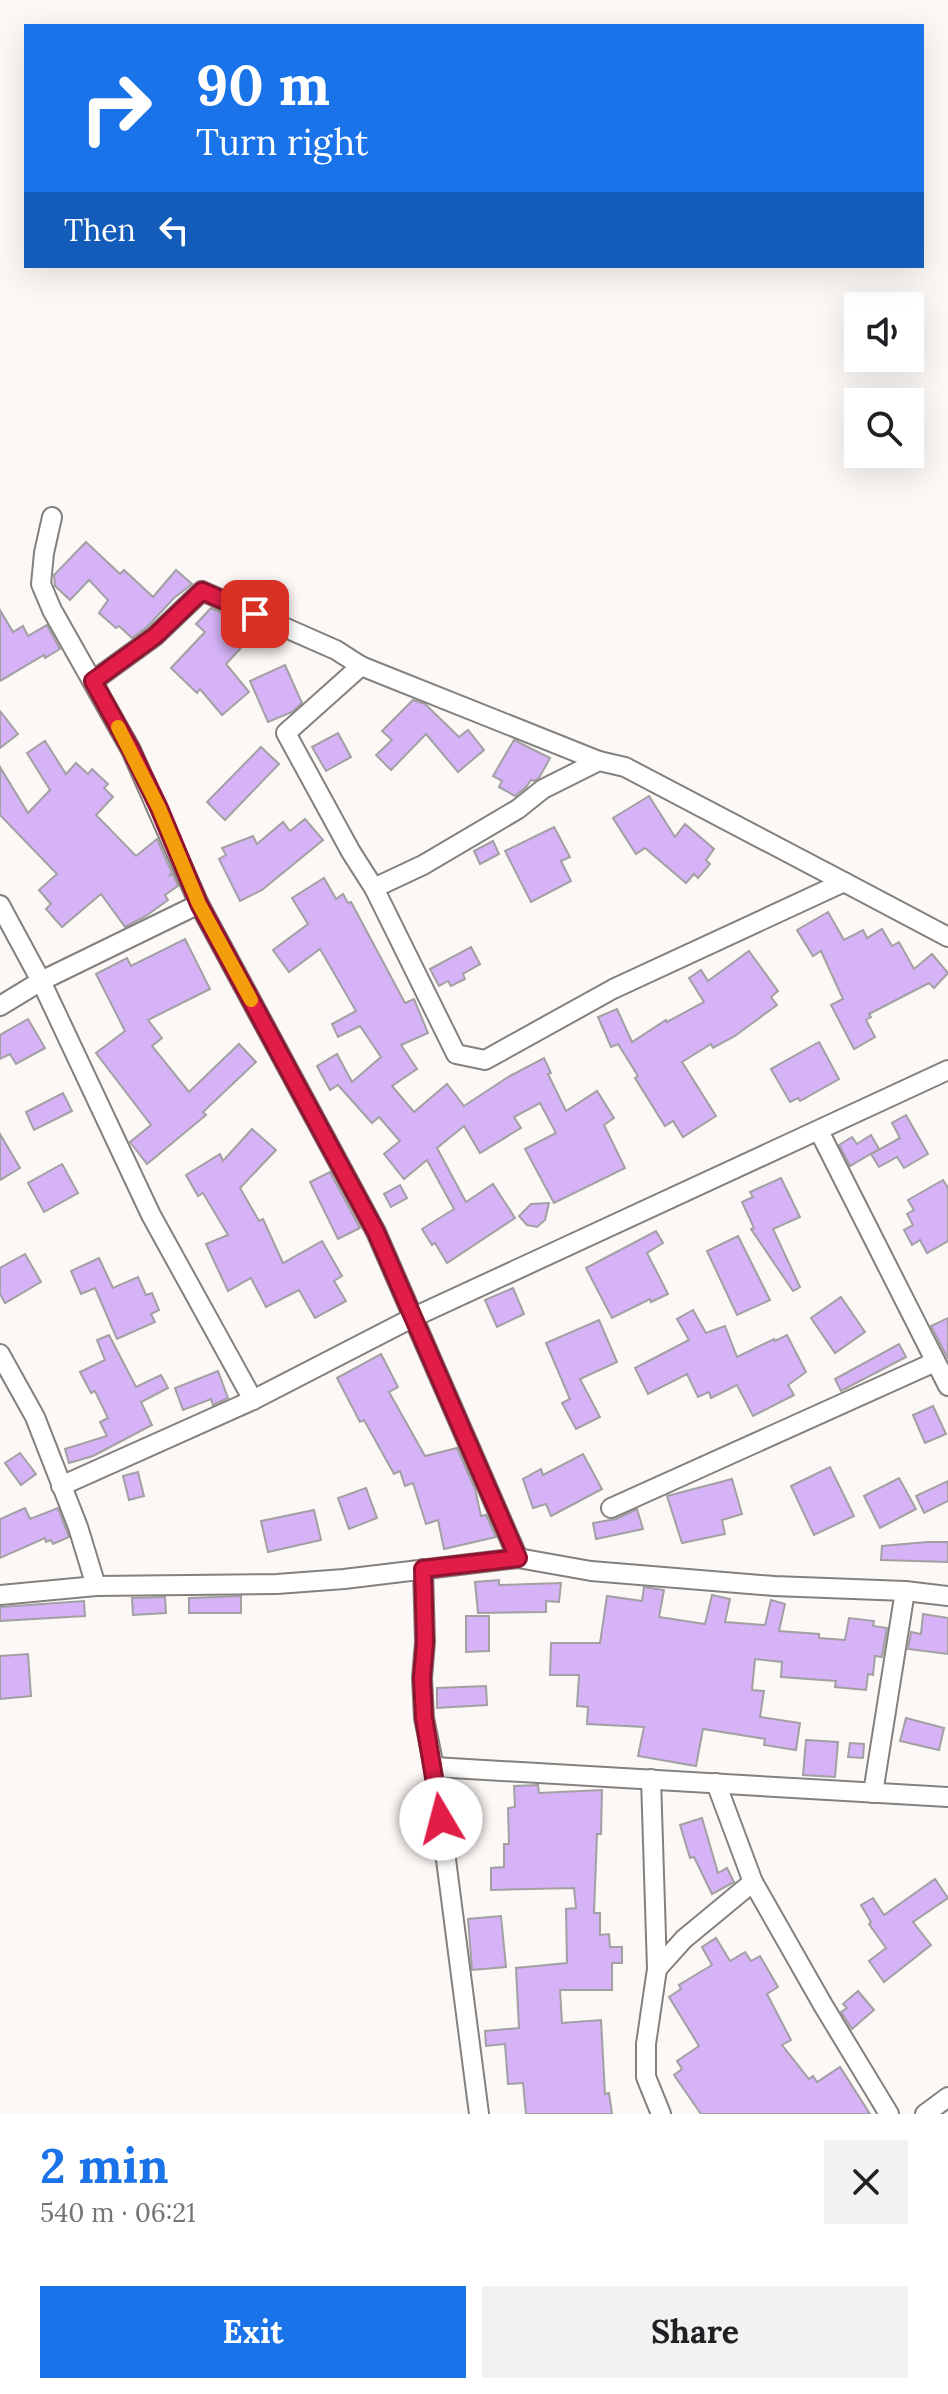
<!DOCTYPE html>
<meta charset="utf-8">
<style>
body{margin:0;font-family:Lora,serif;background:#f2f2f2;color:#202124;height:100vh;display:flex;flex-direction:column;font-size:30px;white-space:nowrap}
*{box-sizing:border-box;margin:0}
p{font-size:26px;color:#757577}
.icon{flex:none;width:44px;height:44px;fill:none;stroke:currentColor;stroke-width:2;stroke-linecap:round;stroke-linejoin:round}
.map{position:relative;height:2114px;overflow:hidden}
.sheet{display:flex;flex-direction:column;background:#fff;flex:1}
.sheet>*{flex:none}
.banner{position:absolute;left:24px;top:24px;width:900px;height:244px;border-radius:0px;box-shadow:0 8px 32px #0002;background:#1a73e8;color:#fff;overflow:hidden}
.buttons{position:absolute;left:844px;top:292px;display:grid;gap:16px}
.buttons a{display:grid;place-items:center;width:80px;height:80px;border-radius:0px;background:#fff;box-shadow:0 8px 32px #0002;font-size:40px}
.pin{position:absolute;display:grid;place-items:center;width:68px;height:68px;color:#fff;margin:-34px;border-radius:16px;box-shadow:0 4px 12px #0006}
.me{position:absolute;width:88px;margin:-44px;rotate:352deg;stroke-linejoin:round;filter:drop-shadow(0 0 6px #0008)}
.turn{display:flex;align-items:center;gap:28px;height:168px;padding:0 40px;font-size:36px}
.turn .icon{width:104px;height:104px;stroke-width:2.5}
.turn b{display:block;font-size:56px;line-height:68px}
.then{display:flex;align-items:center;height:76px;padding:0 40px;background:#0003;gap:16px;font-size:30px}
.round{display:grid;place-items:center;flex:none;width:84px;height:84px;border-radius:0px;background:#f2f2f2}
.head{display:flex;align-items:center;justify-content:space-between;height:136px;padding:0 40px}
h1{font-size:48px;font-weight:700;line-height:60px;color:#1a73e8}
.cta{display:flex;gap:16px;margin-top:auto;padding:16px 40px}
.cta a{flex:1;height:92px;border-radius:0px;background:#1a73e8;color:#fff;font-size:32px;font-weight:700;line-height:92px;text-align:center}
.cta a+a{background:#f2f2f2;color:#202124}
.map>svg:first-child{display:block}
.building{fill:#d5b3f6;stroke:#a2a0a3;stroke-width:2}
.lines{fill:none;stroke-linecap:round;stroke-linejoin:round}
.street-casing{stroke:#83807e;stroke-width:22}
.street{stroke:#fff;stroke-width:18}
.route-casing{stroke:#92132f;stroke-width:20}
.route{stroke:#e11d48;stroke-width:14}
.slow{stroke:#f59e0b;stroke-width:14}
</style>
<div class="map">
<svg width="948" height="2114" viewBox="0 0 948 2114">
<rect width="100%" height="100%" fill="#fcf8f6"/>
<!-- building -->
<g class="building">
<path d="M86,542L120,574L124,570L153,597L176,570L192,584L174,598L147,627L132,638L119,626L116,628L99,613L108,600L89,580L70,600L55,586L54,575Z"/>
<path d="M211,608L220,612L249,639L226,664L249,692L222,715L200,689L197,693L171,668L205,632L196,624Z"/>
<path d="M0,610L13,632L23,626L28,636L47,625L60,649L45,658L44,655L0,681Z"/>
<path d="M285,665L302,703L292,712L268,722L250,681Z"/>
<path d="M413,700L425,704L459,737L468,730L484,750L458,772L426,734L391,770L376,755L392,740L382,731Z"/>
<path d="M0,711L18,734L0,748Z"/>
<path d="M338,733L351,757L326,771L312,747Z"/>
<path d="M514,740L550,758L539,778L534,781L531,780L526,787L515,796L499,787L502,781L493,776Z"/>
<path d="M45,741L66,774L76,763L88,774L92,769L108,784L104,788L113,797L96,815L136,856L157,839L172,873L169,876L173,874L178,886L165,895L168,900L146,916L125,927L101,894L62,927L46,909L51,904L39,890L57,874L0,815V767L28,813L50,790L27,753Z"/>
<path d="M261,747L279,764L225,820L207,802Z"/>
<path d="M649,796L675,837L685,824L714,849L706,860L710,864L698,878L694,874L686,883L645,848L636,854L613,818Z"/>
<path d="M305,819L323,840L262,890L240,901L219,859L226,855L222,848L253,836L257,844L283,822L290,831Z"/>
<path d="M554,827L570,857L561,861L571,881L531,902L505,851Z"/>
<path d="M493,841L499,854L480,864L474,851Z"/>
<path d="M324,878L336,899L343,894L348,903L351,902L405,1003L414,999L428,1033L401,1045L417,1069L392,1086L414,1112L447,1084L464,1106L508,1077L544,1058L551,1073L548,1074L566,1111L597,1091L614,1118L604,1125L625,1168L554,1203L525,1149L556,1133L540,1103L514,1117L521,1128L480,1153L464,1126L437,1148L466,1202L493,1184L515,1218L447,1263L435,1243L432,1245L422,1229L454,1209L427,1160L404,1179L384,1154L400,1141L379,1117L372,1123L338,1085L330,1090L317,1066L337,1054L352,1082L381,1057L360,1026L338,1037L332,1024L356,1011L320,949L289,972L273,950L308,924L292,898Z"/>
<path d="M828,912L844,940L863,930L867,938L882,929L892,946L899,942L914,969L932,954L948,973L934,988L929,983L869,1014L871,1017L866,1020L875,1037L854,1049L831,1005L843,999L821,951L813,956L797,930Z"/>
<path d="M185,939L210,989L148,1020L162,1038L152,1046L189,1092L239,1044L256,1062L203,1112L206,1115L147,1164L130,1142L151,1125L96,1053L125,1031L96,974L127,958L131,966Z"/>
<path d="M471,947L480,964L463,974L465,979L451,986L448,981L439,986L430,969Z"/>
<path d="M749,951L778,991L771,997L777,1005L735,1036L713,1048L711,1044L682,1062L716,1116L683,1137L673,1121L665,1126L635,1078L638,1076L618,1044L611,1047L598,1017L617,1009L632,1042L666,1020L667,1022L704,1002L689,978L701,970L708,981Z"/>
<path d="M28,1019L45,1048L16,1064L10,1054L0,1059V1035Z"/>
<path d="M819,1042L839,1079L800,1101L798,1098L790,1102L771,1069Z"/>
<path d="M63,1093L72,1111L34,1130L26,1112Z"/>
<path d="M906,1115L928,1154L904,1168L897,1157L879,1167L871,1154L900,1138L892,1123Z"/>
<path d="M252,1129L276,1150L240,1188L259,1221L263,1219L283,1263L322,1241L342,1276L334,1281L346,1301L315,1318L299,1290L266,1307L251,1278L228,1291L206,1244L228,1235L203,1193L198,1196L186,1175L220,1154L223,1161Z"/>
<path d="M0,1134L20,1168L0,1180Z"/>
<path d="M871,1135L879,1149L850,1166L839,1145L852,1137L857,1144Z"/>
<path d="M62,1164L78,1193L44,1212L28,1183Z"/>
<path d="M330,1172L360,1228L338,1239L310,1182Z"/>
<path d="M781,1178L800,1217L773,1229L800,1287L793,1291L751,1229L754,1228L742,1202L753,1197L750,1192Z"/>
<path d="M943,1180L948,1188V1241L927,1253L920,1240L912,1245L904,1230L913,1225L907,1214L914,1210L908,1200Z"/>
<path d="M400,1185L407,1198L391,1207L384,1194Z"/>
<path d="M549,1203L545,1220L537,1227L527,1225L519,1216L531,1204Z"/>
<path d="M656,1231L663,1243L647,1253L668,1294L651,1302L650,1299L612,1318L586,1268Z"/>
<path d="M738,1236L770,1300L737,1315L707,1251Z"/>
<path d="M25,1254L41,1282L5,1303L0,1294V1268Z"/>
<path d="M99,1258L113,1288L138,1277L146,1295L152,1293L159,1310L151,1314L155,1322L117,1339L95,1288L81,1294L71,1271Z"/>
<path d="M513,1288L524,1314L497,1327L485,1300Z"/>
<path d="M841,1297L865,1332L835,1353L811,1318Z"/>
<path d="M693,1310L706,1333L725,1326L737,1357L774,1339L775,1341L787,1335L806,1372L788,1385L794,1395L753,1416L737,1385L711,1398L709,1392L698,1397L687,1374L648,1394L635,1368L689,1340L677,1319Z"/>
<path d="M948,1318V1359L931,1326Z"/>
<path d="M599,1320L617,1362L580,1379L600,1417L576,1429L562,1403L570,1399L546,1343Z"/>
<path d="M109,1335L136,1387L161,1375L168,1388L141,1402L152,1425L93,1456L69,1463L65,1449L107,1436L100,1422L108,1418L95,1391L91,1393L80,1372L105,1360L97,1340Z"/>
<path d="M899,1344L906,1357L841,1391L835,1379Z"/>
<path d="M381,1354L398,1387L389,1392L425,1456L457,1448L475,1489L481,1516L486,1515L496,1537L444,1549L438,1520L426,1524L413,1483L405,1486L400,1471L394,1474L364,1420L360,1422L337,1378Z"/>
<path d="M218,1371L228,1398L213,1405L211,1399L183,1410L175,1388Z"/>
<path d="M933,1406L946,1434L925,1443L913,1415Z"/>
<path d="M20,1453L36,1474L21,1485L5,1463Z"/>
<path d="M583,1454L602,1489L551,1516L546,1504L533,1508L523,1479L541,1469L543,1475Z"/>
<path d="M830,1467L854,1516L814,1535L791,1486Z"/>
<path d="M138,1472L144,1496L129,1500L123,1476Z"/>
<path d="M899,1478L916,1509L880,1528L864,1496Z"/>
<path d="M732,1479L742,1514L722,1520L725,1534L682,1543L667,1496Z"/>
<path d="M948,1481V1501L924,1513L916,1496Z"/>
<path d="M366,1488L377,1518L349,1529L338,1498Z"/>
<path d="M25,1508L30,1519L58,1508L69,1537L53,1544L51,1540L46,1542L45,1538L0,1558V1519Z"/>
<path d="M637,1509L643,1529L596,1539L593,1523L616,1519Z"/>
<path d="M314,1510L321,1540L268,1552L261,1521Z"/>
<path d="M927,1542H948V1562L881,1560L882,1546Z"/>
<path d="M499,1580V1585L561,1583L559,1602L546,1601V1612L478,1613L475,1582Z"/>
<path d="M644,1587L664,1590L659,1617L705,1624L712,1595L730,1599L725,1622L765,1625L771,1600L785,1604L779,1631L819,1634V1638L845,1640L849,1618L874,1621L873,1626L887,1628L882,1657L875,1656L873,1675L868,1674L866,1690L835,1687L836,1681L781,1677L782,1662L755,1659L752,1690L764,1691L760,1717L800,1723L796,1750L764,1745L765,1739L703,1729L696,1766L638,1756L644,1727L587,1724L588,1707L577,1706L579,1675H550L551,1643H600L607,1596L642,1601Z"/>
<path d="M241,1596V1613H189V1598Z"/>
<path d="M165,1597L166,1613L133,1615L132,1598Z"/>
<path d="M84,1601L85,1616L0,1621V1607Z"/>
<path d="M923,1614L948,1618V1654L908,1649L911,1632L921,1634Z"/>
<path d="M466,1616H489V1651L466,1652Z"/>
<path d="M28,1654L31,1696L0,1699V1656Z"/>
<path d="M486,1686L487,1705L437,1708V1688Z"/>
<path d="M906,1718L944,1728L939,1750L900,1741Z"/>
<path d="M806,1740L838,1742L835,1777L803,1775Z"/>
<path d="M850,1743L864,1744L863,1758L848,1757Z"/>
<path d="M538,1785L539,1793L602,1790L601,1834H597L594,1913H600V1935L609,1934L610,1947H622V1963H612V1990H560L562,2023L601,2020L605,2094L609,2093L612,2114H526L523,2083L508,2084L505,2044L486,2046L485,2031L519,2028L516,1968L567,1963L566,1909L576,1908L574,1888L491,1890V1868L504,1867V1844H509L508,1808L515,1807L514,1786Z"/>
<path d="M702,1818L718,1873L727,1868L734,1882L712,1894L694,1857L690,1858L680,1825Z"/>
<path d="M935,1879L948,1898L913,1922L931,1945L884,1982L869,1961L886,1948L869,1924L871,1922L861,1905L873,1898L884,1915Z"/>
<path d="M501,1916L506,1967L472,1970L468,1919Z"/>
<path d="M716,1938L730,1961L745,1952L751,1961L760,1956L778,1987L767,1994L791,2040L782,2045L809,2079L813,2076L817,2082L840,2067L870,2114H701L674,2075L682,2069L677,2061L699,2046L669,1997L681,1989L679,1985L712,1965L702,1947Z"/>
<path d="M858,1991L874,2010L852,2029L841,2012L847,2008L843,2004Z"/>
</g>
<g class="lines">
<!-- street casing -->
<g class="street-casing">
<g id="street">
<path d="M52,517L44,553L41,584L52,610L131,750L199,904L376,1232L518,1558"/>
<path d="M361,666L286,733L351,852L374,888L456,1054L485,1060L613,989L844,882L948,937"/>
<path d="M93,681L155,636L202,591L336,650L361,666L599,761"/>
<path d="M374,888L423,865L518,809L543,789L599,761L625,767L844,882"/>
<path d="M0,905L41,981L151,1215L253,1400"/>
<path d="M0,1006L41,981L199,904"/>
<path d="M819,1131L948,1386"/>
<path d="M0,1354L35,1417L78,1527L96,1586"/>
<path d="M61,1486L253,1400L414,1317L948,1070"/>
<path d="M611,1508L935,1362"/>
<path d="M423,1569L425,1642L422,1678L424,1718L434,1767L479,2114"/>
<path d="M0,1595L96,1586L277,1584L344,1579L518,1558L591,1571L774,1586L905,1591L948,1596"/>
<path d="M434,1767L948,1797"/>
<path d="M651,1779L657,1969L646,2044V2077L661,2114"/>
<path d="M716,1783L753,1882L823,2005L889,2114"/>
<path d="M873,1793L905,1591"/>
<path d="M657,1969L684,1939L753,1882"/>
<path d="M925,2114L948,2097"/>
</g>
</g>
<!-- street -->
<use href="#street" class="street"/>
</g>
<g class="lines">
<!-- route casing -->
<g class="route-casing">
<path id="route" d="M255,614L202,591L155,636L93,681L131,750L159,808L199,904L376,1232L518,1558L423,1569L425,1642L422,1678L424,1718L441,1819"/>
</g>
<!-- route -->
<use href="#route" class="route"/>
<!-- slow -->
<path class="slow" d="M118,727L159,808L199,904L251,1000"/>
</g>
</svg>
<div class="buttons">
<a><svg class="icon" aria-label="sound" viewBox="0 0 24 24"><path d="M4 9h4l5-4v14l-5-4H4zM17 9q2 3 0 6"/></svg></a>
<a><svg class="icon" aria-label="search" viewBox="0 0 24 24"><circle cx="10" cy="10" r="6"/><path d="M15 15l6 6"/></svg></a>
</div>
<div class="pin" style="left:255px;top:614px;background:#d93025"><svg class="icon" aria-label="arrive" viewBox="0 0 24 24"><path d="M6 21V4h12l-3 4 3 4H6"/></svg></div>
<svg class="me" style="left:441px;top:1819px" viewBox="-20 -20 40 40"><circle r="19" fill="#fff"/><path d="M0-13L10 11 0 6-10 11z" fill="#e11d48"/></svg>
<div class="banner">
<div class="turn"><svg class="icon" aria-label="right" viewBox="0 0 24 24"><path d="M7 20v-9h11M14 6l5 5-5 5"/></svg><div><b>90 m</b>Turn right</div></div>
<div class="then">Then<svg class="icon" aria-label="left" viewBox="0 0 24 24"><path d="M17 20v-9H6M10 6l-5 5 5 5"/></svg></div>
</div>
</div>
<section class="sheet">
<div class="head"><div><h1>2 min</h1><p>540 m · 06:21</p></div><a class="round"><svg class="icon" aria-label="close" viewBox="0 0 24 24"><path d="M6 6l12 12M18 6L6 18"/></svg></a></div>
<div class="cta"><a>Exit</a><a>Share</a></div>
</section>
